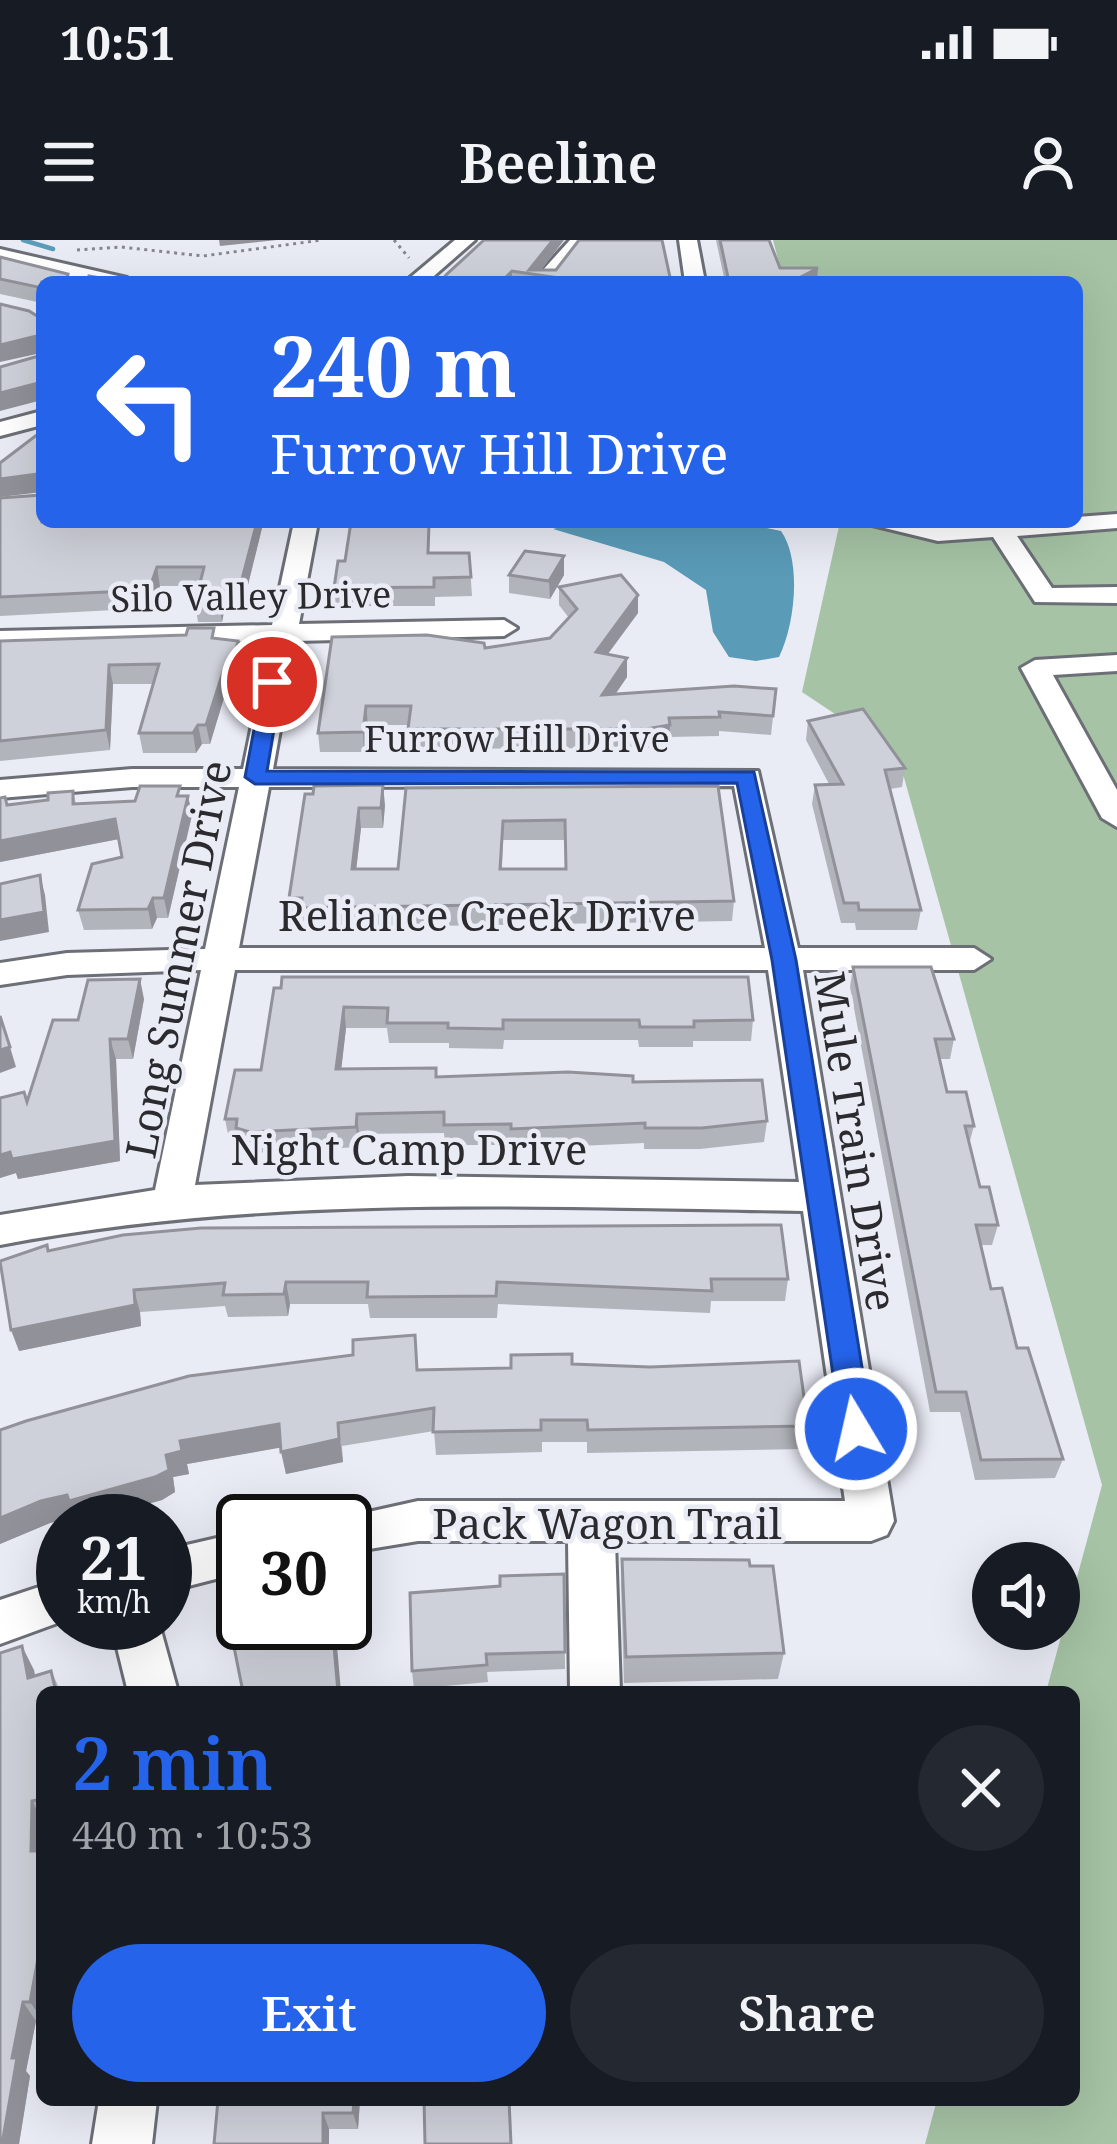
<!DOCTYPE html>
<meta charset="utf-8">
<style>
body{margin:0;font-family:"Noto Serif",serif;background:#242831;color:#f1f3f6;height:100vh;display:flex;flex-direction:column;font-size:45px;white-space:nowrap}
*{box-sizing:border-box;margin:0}
p{font-size:39px;color:#9ea1a6}
.icon{flex:none;width:66px;height:66px;fill:none;stroke:currentColor;stroke-width:2;stroke-linecap:round;stroke-linejoin:round}
.map{position:relative;flex:1;overflow:hidden}
.drawer{position:absolute;left:36px;top:1446px;width:1044px;height:420px;display:flex;flex-direction:column;background:#171b24;border-radius:18px;box-shadow:0 12px 48px #0002}
.drawer>*{flex:none}
.top-card{position:absolute;left:36px;top:36px;width:1047px;height:252px;border-radius:18px;box-shadow:0 12px 48px #0002;background:#2563eb;color:#fff;overflow:hidden}
.fabs{position:absolute;left:972px;top:1302px;display:grid;gap:24px}
.fabs a{display:grid;place-items:center;width:108px;height:108px;border-radius:50%;background:#171b24;box-shadow:0 12px 48px #0002;font-size:60px}
.speed{position:absolute;left:36px;top:1254px;display:flex;gap:24px;font-size:60px;font-weight:700;text-align:center}
.speed>*{display:grid;place-content:center;width:156px;height:156px;border-radius:50%;background:#171b24;box-shadow:0 12px 48px #0002;line-height:1}
.speed small{font-size:30px;font-weight:400}
.speed .limit{border:6px solid #111;border-radius:18px;background:#fff;color:#111}
.pin{position:absolute;display:grid;place-items:center;width:102px;height:102px;color:#fff;margin:-51px;border:6px solid #fff;border-radius:50%;box-shadow:0 3px 12px #0007}
.me{position:absolute;width:132px;margin:-66px;rotate:351deg;stroke-linejoin:round;filter:drop-shadow(0 0 9px #0008)}
.turn{display:flex;align-items:center;gap:42px;height:252px;padding:0 36px;font-size:54px}
.turn .icon{width:156px;height:156px;stroke-width:2.5}
.turn b{display:block;font-size:84px;line-height:102px}
.round{display:grid;place-items:center;flex:none;width:126px;height:126px;border-radius:63px;background:#242831}
.summary{display:flex;align-items:center;justify-content:space-between;height:204px;padding:0 36px}
h1{font-size:72px;font-weight:600;line-height:90px;color:#2563eb}
.action{display:flex;gap:24px;margin-top:auto;padding:24px 36px}
.action a{flex:1;height:138px;border-radius:72px;background:#2563eb;color:#fff;font-size:48px;font-weight:600;line-height:138px;text-align:center}
.action a+a{background:#242831;color:#f1f3f6}
.status{display:flex;justify-content:space-between;align-items:center;height:84px;padding:0 60px;background:#171b24;direction:ltr}
.status svg{height:33px;fill:currentColor}
header{display:flex;justify-content:space-between;align-items:center;height:156px;padding:0 36px;background:#171b24;font-size:54px;font-weight:600}
.map>svg:first-child{display:block}
.green{fill:#a6c3a5}
.water{fill:#5a9bb8}
.lines{fill:none;stroke-linecap:round;stroke-linejoin:round}
.stream{stroke:#5a9bb8;stroke-width:4.5}
.minor-casing{stroke:#6d6f77;stroke-width:6}
.path{stroke:#86878e;stroke-width:3;stroke-dasharray:3 4.5;stroke-linecap:butt}
.minor{fill:#fff;fill-rule:evenodd}
.wall{fill:#b2b4bb;fill-rule:evenodd}
.shaded-wall{fill:#919299}
.building{fill:#cfd1da;stroke:#919299;stroke-width:3;fill-rule:evenodd}
.route{fill:#2563eb;stroke:#184099;stroke-width:3}
.labels{text-anchor:middle;dominant-baseline:central;stroke-width:9;stroke-linejoin:round;paint-order:stroke}
.far-street-label{font-size:36px;fill:#2b2b2f;stroke:#e9ebf5}
.street-label{font-size:42px;fill:#2b2b2f;stroke:#e9ebf5}
</style>
<div class="status"><b>10:51</b><svg viewBox="0 0 49 12"><path d="M0 12V9h3v3zM5 12V6h3v6zM10 12V3h3v9zM15 12V0h3v12zM26 1h20v11H26zM47 4h2v5h-2z"/></svg></div>
<header><svg class="icon" aria-label="menu" viewBox="0 0 24 24"><path d="M4 6h16M4 12h16M4 18h16"/></svg>Beeline<svg class="icon" aria-label="person" viewBox="0 0 24 24"><circle cx="12" cy="8" r="4"/><path d="M4 21q1-7 8-7t8 7"/></svg></header>
<div class="map">
<svg width="1117" height="1904" viewBox="0 0 1117 1904">
<rect width="100%" height="100%" fill="#e9ebf5"/>
<!-- green -->
<path class="green" d="M773,0H1117V1904H925L937,1860H1074V1452H1046L1102,1245L898,516L802,452L840,282H1077V42H784Z"/>
<!-- water -->
<path class="water" d="M578,282H739L781,291C802,321 795,385 779,417L756,421L729,417L713,392L706,350L664,322L553,289Z"/>
<g class="lines">
<!-- stream -->
<path class="stream" d="M23,0L53,9"/>
<!-- minor casing -->
<g class="minor-casing">
<g id="minor">
<path d="M455,0H475L427,42H405Z"/>
<path d="M570,0H589L553,42H532Z"/>
<path d="M679,0H697L705,42H685Z"/>
<path d="M0,9L127,38L130,42H94L0,21Z"/>
<path d="M42,171V185L0,196V182Z"/>
<path d="M1117,274V288L1017,296L1052,348L1117,347V363L1035,362L993,297L938,301L860,282L938,287L1077,282V277Z"/>
<path d="M294,282H318L299,384L504,380L517,388L504,396L296,401L273,529L758,531L798,708H974L991,719L974,730H803L894,1281L887,1295L871,1301H615L620,1452H570L568,1301H418L345,1313V1281H328L418,1261H845L803,971C533,967 267,954 0,1005V975L155,950L201,730L67,735L0,745V723L67,713L205,709L239,547H132L0,558V540L132,529H243L269,401L0,407V391L272,385ZM734,546L765,708H239L269,547ZM235,730H768L799,942L408,936L195,945Z"/>
<path d="M1117,415V431L1053,435L1117,550V587L1102,578L1021,428L1035,420Z"/>
<path d="M243,1292V1332L165,1352V1310Z"/>
<path d="M63,1339V1381L0,1404V1360Z"/>
<path d="M111,1383H159L178,1452H128Z"/>
<path d="M99,1860H157L152,1904H92Z"/>
</g>
</g>
<!-- path -->
<g class="path">
<path d="M394,0L409,18"/>
<path d="M77,10L121,7L203,16L322,0"/>
</g>
<!-- minor -->
<use href="#minor" class="minor"/>
</g>
<!-- wall -->
<g class="wall">
<path d="M484,0H564L541,30L671,42H441Z"/>
<path d="M716,0H769L780,28H818L817,42H725Z"/>
<path d="M0,17L42,42V63L0,54Z"/>
<path d="M42,191V282L262,288L244,361L224,372L222,382H198L195,363L199,346H160L153,368L0,376V258L41,255Z"/>
<path d="M430,313H469L472,356L435,357V366H336L334,348Z"/>
<path d="M564,316V335L550,359L509,353V335Z"/>
<path d="M559,347L638,373L608,414L627,437L615,454L776,449L771,495L719,491V496L669,497V504L645,508L410,509L409,485H368L364,512H320L318,493L332,397L485,408L550,398L569,378L559,365Z"/>
<path d="M216,399L238,401L241,420L234,451H226L210,504H202L196,513H143L139,493L154,444H113L110,510L0,521V401Z"/>
<path d="M808,481L905,528L902,547L890,549L921,670L917,690H856L855,683H841L812,564L815,545L829,544L806,500Z"/>
<path d="M718,546L734,661L732,681L304,688L303,678H292L289,658L305,554L385,565L383,588H361L356,629H398L406,548ZM503,600H565V629H502Z"/>
<path d="M73,551L76,564L188,556L192,575L168,678H157L152,689L84,690L78,670L122,617L119,599L0,622V558L7,565L48,560Z"/>
<path d="M853,727L954,799L950,819H940L947,852L974,886L969,904L980,947L998,985L992,1005H981L991,1049L1063,1219L1055,1238L975,1240L960,1172H930L850,747Z"/>
<path d="M274,748L753,780L751,801H693V807H639L638,800H504L503,809L449,808V803H389L387,788H346L341,829L437,837L633,842L767,881L764,902L700,909H644V903L512,909V905H445L444,893L359,894L358,907L254,913L240,908L238,899H229L225,879L261,830Z"/>
<path d="M144,759L133,819H116L120,921L18,939L16,933L0,938V858L27,862L78,780Z"/>
<path d="M49,1011L788,1039L785,1061H711L710,1073L498,1064L497,1078H370L368,1064H290L288,1076L228,1077L225,1066L140,1072L141,1086L19,1111Z"/>
<path d="M572,1124L808,1186L804,1209L587,1213V1202H542V1212L436,1215L434,1191L342,1206L343,1222L286,1234L281,1207L187,1224L189,1234L173,1237L175,1252L162,1260L85,1281H76L75,1277L50,1283L0,1304V1190L418,1130L511,1128Z"/>
<path d="M622,1319L750,1326L784,1413L778,1439L624,1443L621,1346Z"/>
<path d="M564,1334L565,1429L487,1432L488,1442L414,1449L412,1431L500,1346Z"/>
<path d="M34,1430L35,1436L51,1431L61,1452H42V1780L36,1781L26,1831L30,1836L19,1904Z"/>
<path d="M360,1860L358,1889H329V1904H214Z"/>
</g>
<!-- shaded-wall -->
<g class="shaded-wall">
<path d="M219,0H277L220,6Z"/>
<path d="M553,0H564L537,35L529,30Z"/>
<path d="M818,28L817,42H791Z"/>
<path d="M512,31V42H501Z"/>
<path d="M37,96L41,113L0,122V105Z"/>
<path d="M42,142V160L0,171V153Z"/>
<path d="M38,234L42,252L0,257V239Z"/>
<path d="M257,282H262V288L244,361L224,372L222,382L219,363L221,354Z"/>
<path d="M564,316V335L550,359L549,341Z"/>
<path d="M157,327L160,346L153,368L149,350Z"/>
<path d="M638,355V373L595,431L596,412Z"/>
<path d="M238,401L241,420L234,451L231,432Z"/>
<path d="M627,418V437L602,474V455Z"/>
<path d="M109,425L113,444L110,510L106,490Z"/>
<path d="M223,432L226,451L210,504L206,485Z"/>
<path d="M366,466L368,485L364,512L363,492Z"/>
<path d="M198,485L202,504L196,513L193,493Z"/>
<path d="M670,485L669,504L645,508L646,489Z"/>
<path d="M383,545L385,565L383,588L381,568Z"/>
<path d="M188,556L192,575L168,678L164,658Z"/>
<path d="M359,568L361,588L354,649L352,629Z"/>
<path d="M115,579L119,599L0,622V601Z"/>
<path d="M40,635L45,655L49,692L0,701V680Z"/>
<path d="M153,658L157,678L152,689L148,669Z"/>
<path d="M140,739L144,759L133,819L128,799Z"/>
<path d="M344,767L346,788L339,849L336,829Z"/>
<path d="M110,799L116,819L120,921L18,939L16,933L0,938V915Z"/>
<path d="M10,807L16,827L0,833V810Z"/>
<path d="M357,874L359,894L358,907L356,887Z"/>
<path d="M286,1042L290,1064L288,1076L284,1054Z"/>
<path d="M134,1050L140,1072L141,1086L19,1111L11,1090Z"/>
<path d="M338,1183L343,1222L286,1234L281,1212Z"/>
<path d="M279,1184L284,1207L187,1224L189,1234L173,1237L175,1252L162,1260L85,1281H76L75,1277L50,1283L0,1304V1278L166,1215L180,1201Z"/>
<path d="M332,1383H335L341,1452H338Z"/>
<path d="M22,1406L34,1430L39,1462L28,1438Z"/>
<path d="M32,1561L42,1579V1631L31,1611Z"/>
<path d="M42,1696V1779L30,1762Z"/>
<path d="M23,1762L36,1781L26,1831L30,1836L19,1904H2L12,1818Z"/>
<path d="M354,1860H360L358,1889L353,1873Z"/>
<path d="M323,1873L329,1889V1904H323Z"/>
</g>
<!-- building -->
<g class="building">
<path d="M484,0H553L529,30H556L579,0H662L671,42H564L566,39L512,31L501,42H441L446,35Z"/>
<path d="M720,0H769L780,28H818L791,42H729Z"/>
<path d="M0,17L68,34L66,42H42V48L0,39Z"/>
<path d="M89,36L124,42H88Z"/>
<path d="M0,64L29,71L42,79V100L37,96L0,105Z"/>
<path d="M42,115V142L0,153V127Z"/>
<path d="M42,191V282H257L241,343L221,354L219,363H195L204,327H157L149,350L0,357V258L41,255L38,234L0,239V223Z"/>
<path d="M351,282H413L414,284H429L428,313H469L471,337L434,338V347L334,348L338,321H345Z"/>
<path d="M525,311L564,316L549,341L509,335Z"/>
<path d="M621,335L638,355L596,412L627,418L602,455L734,446L776,449L773,476L719,472L720,477L669,478L670,485L646,489H408L411,466H366L363,492L318,493L332,397L427,395L484,403L485,408L550,398L577,369L559,347Z"/>
<path d="M188,388H214L212,398L238,401L231,432H223L206,485H198L193,493H139L159,424L109,425L106,490L0,501V401L186,395Z"/>
<path d="M863,469L905,528L885,530L921,670H859L858,663H844L815,545L843,544L808,481Z"/>
<path d="M383,545L381,568H359L352,629H398L406,548L718,546L734,661L301,668L302,658H289L305,554H313L314,546ZM565,580L566,629H500L503,581Z"/>
<path d="M140,546H180L177,556H188L164,658H153L148,669L78,670L92,624L122,617L115,579L0,601V558L5,557L7,565L48,560V553L73,551V564L135,561Z"/>
<path d="M40,635L44,672L0,680V644Z"/>
<path d="M853,727H931L954,799H935L947,852H966L974,886H965L980,947H989L998,985H976L991,1049L1002,1048L1017,1108H1028L1063,1219L981,1220L966,1152H936Z"/>
<path d="M282,737H748L753,780L694,781V787H640L639,780H503V789L448,788V783H387L388,768L344,767L336,829L436,828V837L568,832L633,836V842L762,840L767,881L702,888H645V883L511,889V884L444,885V872L357,874L356,887L250,892L236,888L237,879H225L235,830H261L274,748H281Z"/>
<path d="M140,739L128,799H110L115,901L12,919L10,912L0,915V858L24,852L27,862L53,780H78L88,740Z"/>
<path d="M0,776L10,807L0,810Z"/>
<path d="M781,985L788,1039H711L712,1051L497,1042L496,1056L367,1057L368,1042H286L284,1054L223,1055L225,1043L134,1050L135,1065L11,1090L0,1021L47,1005L48,1011L123,995L201,988Z"/>
<path d="M415,1095L417,1130L511,1128V1115L572,1114V1124L650,1127L799,1121L808,1186L588,1190L587,1180H541V1190L433,1192L434,1168L338,1183L339,1199L281,1212L279,1184L180,1201L182,1211L166,1215L169,1230L155,1237L69,1261L67,1255L41,1261L0,1278V1190L26,1181L189,1136L353,1115V1100Z"/>
<path d="M622,1319L749,1320L750,1326H773L784,1413L626,1417Z"/>
<path d="M564,1334L565,1412L486,1414L487,1425L412,1431L410,1353L500,1346V1336Z"/>
<path d="M243,1347V1383H332L338,1452H243L227,1372L237,1370L235,1349Z"/>
<path d="M22,1406L28,1438L51,1431L56,1452H42V1559L32,1561L31,1611H42V1696L30,1762H23L12,1818H17L2,1904H0V1413Z"/>
<path d="M218,1860H354L353,1873H323V1904H214Z"/>
<path d="M424,1860H509L511,1904H425Z"/>
</g>
<!-- route -->
<path class="route" d="M272,437L282,442L267,531L754,532L796,720L872,1189L867,1198H846L841,1189L772,720L737,543L255,544L245,537L263,442Z"/>
<g class="labels">
<!-- far-street labels -->
<g class="far-street-label">
<text transform="translate(251 356) rotate(-1)">Silo Valley Drive</text>
<text x="517" y="498">Furrow Hill Drive</text>
</g>
<!-- street labels -->
<g class="street-label">
<text x="487" y="674">Reliance Creek Drive</text>
<text transform="translate(177 719) rotate(-79)">Long Summer Drive</text>
<text transform="translate(857 901) rotate(81)">Mule Train Drive</text>
<text x="409" y="908">Night Camp Drive</text>
<text x="607" y="1282">Pack Wagon Trail</text>
</g>
</g>
</svg>
<div class="fabs">
<a><svg class="icon" aria-label="sound" viewBox="0 0 24 24"><path d="M4 9h4l5-4v14l-5-4H4zM17 9q2 3 0 6"/></svg></a>
</div>
<div class="speed"><div>21<small>km/h</small></div><div class="limit">30</div></div>
<div class="pin" style="left:272px;top:442px;background:#d93025"><svg class="icon" aria-label="arrive" viewBox="0 0 24 24"><path d="M6 21V4h12l-3 4 3 4H6"/></svg></div>
<svg class="me" style="left:856px;top:1189px" viewBox="-20 -20 40 40"><circle r="17" fill="#2563eb" stroke="#fff" stroke-width="3"/><path d="M0-11L8 9 0 5-8 9z" fill="#fff"/></svg>
<div class="top-card">
<div class="turn"><svg class="icon" aria-label="left" viewBox="0 0 24 24"><path d="M17 20v-9H6M10 6l-5 5 5 5"/></svg><div><b>240 m</b>Furrow Hill Drive</div></div>
</div>
<section class="drawer">
<div class="summary"><div><h1>2 min</h1><p>440 m · 10:53</p></div><a class="round"><svg class="icon" aria-label="close" viewBox="0 0 24 24"><path d="M6 6l12 12M18 6L6 18"/></svg></a></div>
<div class="action"><a>Exit</a><a>Share</a></div>
</section>
</div>
